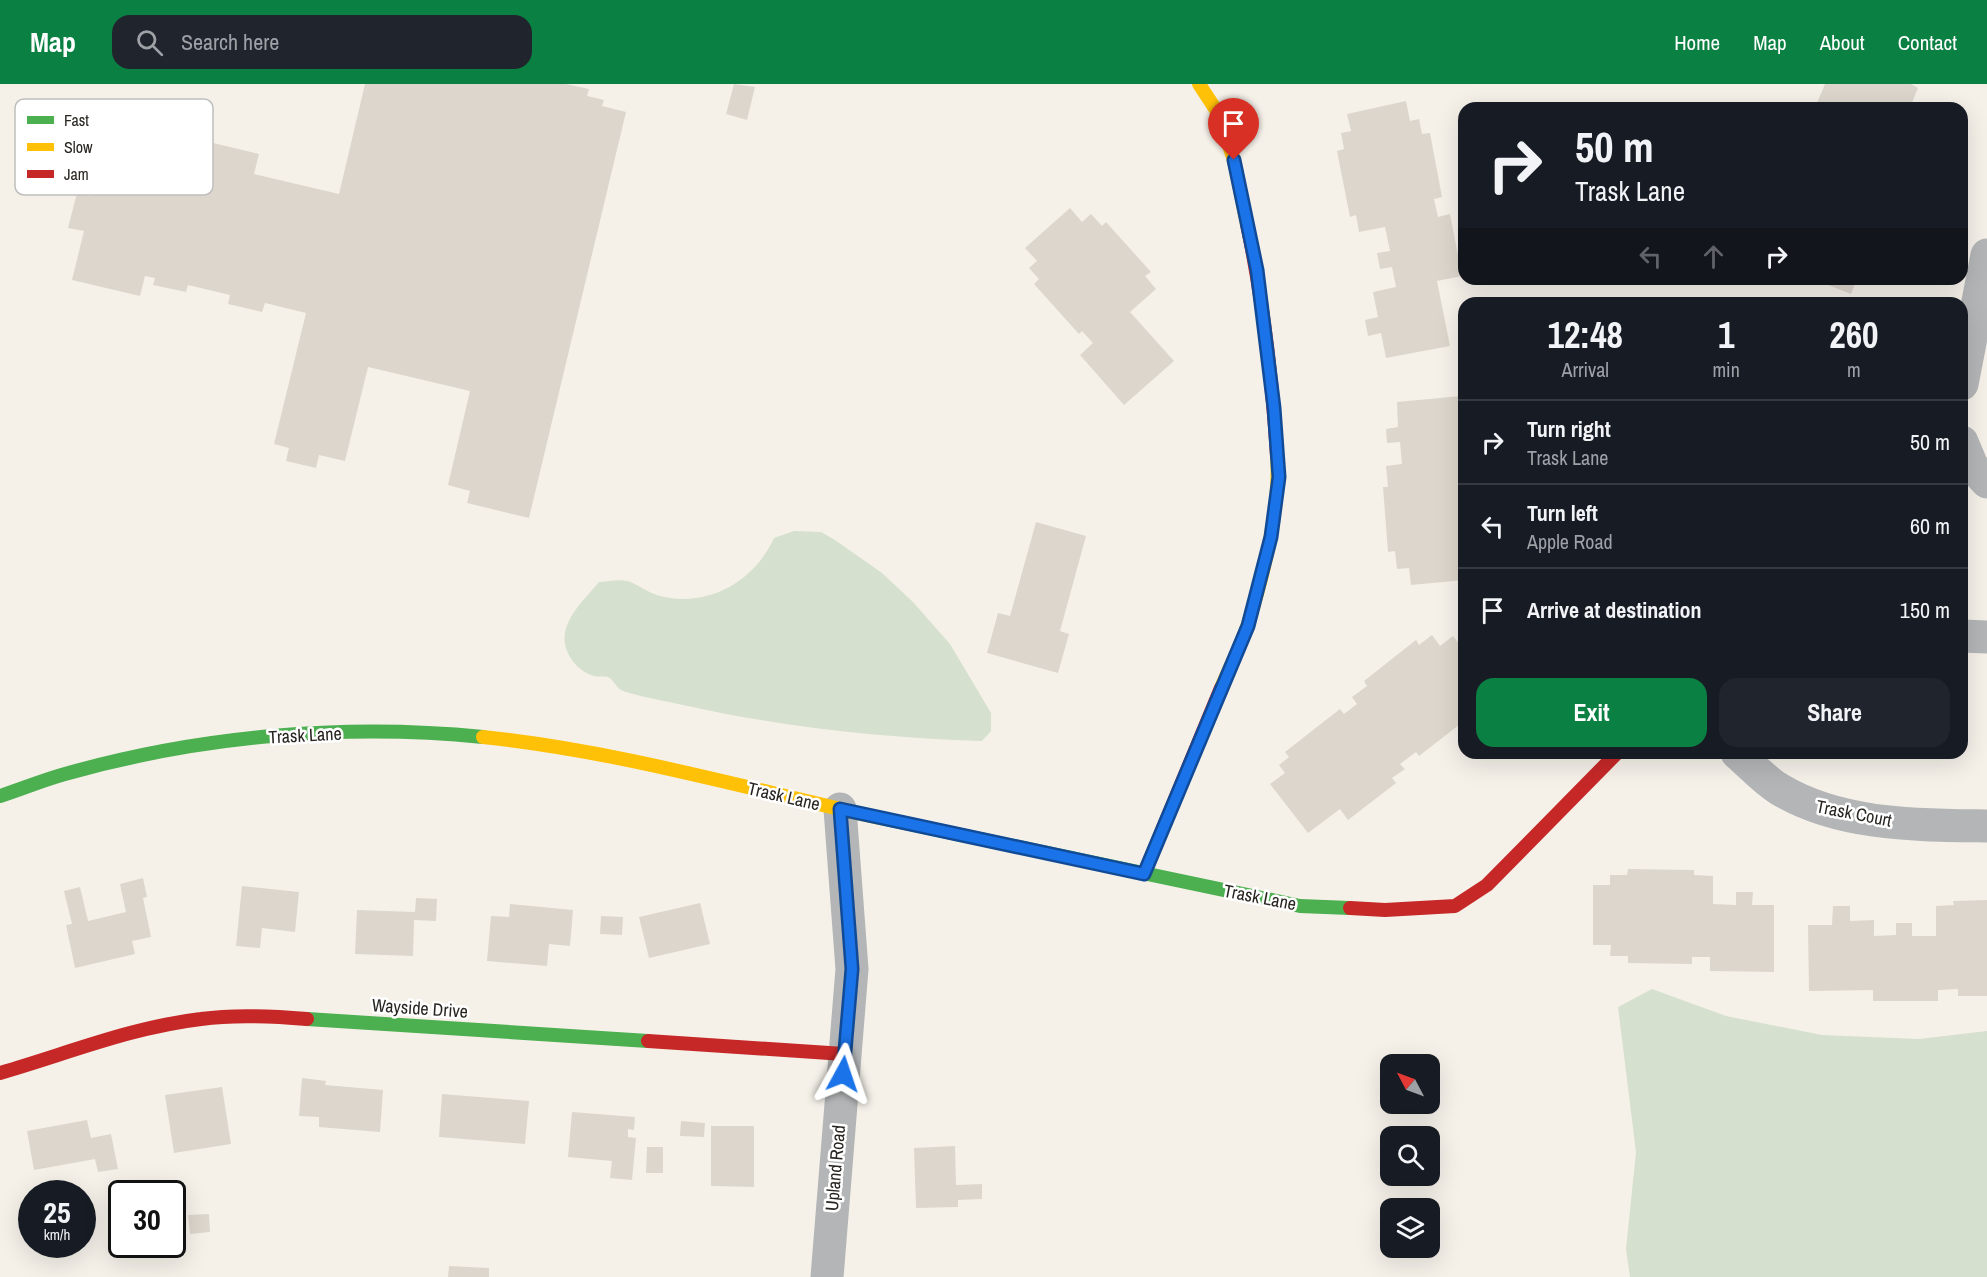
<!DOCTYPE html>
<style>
body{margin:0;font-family:"Archivo Narrow",sans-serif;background:#20242c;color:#f1f3f6;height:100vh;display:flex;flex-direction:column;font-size:22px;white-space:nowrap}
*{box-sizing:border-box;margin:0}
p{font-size:20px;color:#9ea1a6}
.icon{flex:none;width:33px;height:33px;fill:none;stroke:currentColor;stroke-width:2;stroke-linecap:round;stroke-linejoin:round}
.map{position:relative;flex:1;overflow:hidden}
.details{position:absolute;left:1458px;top:213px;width:510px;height:462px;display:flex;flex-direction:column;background:#171b24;border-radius:18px;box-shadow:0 6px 24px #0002}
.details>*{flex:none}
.guide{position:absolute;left:1458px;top:18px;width:510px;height:183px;border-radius:18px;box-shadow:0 6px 24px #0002;background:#171b24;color:#f1f3f6;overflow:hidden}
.needle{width:39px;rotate:311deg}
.fabs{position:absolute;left:1380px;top:970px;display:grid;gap:12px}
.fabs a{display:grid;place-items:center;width:60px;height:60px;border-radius:12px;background:#171b24;box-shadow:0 6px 24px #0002;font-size:30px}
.speed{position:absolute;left:18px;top:1096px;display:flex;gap:12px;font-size:30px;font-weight:700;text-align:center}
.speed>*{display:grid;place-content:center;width:78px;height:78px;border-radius:50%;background:#171b24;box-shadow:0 6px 24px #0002;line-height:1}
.speed small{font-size:15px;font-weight:400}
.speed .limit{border:3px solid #111;border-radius:9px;background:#fff;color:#111}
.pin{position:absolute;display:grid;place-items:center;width:51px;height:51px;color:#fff;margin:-62px -26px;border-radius:50% 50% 50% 0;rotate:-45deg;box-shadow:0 0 6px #0007}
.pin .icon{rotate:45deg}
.me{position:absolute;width:66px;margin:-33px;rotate:5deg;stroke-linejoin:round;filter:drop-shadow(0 0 4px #0008)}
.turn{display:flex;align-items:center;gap:21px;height:126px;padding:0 18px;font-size:27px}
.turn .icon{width:78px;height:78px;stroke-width:2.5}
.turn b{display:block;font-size:42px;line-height:51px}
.lanes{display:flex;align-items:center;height:57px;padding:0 18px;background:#0003;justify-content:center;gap:30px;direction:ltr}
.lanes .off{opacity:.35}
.eta{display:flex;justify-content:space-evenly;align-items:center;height:102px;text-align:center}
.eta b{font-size:36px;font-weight:700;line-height:42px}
.button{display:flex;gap:12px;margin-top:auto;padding:12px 18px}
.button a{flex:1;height:69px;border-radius:18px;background:#0b8043;color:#fff;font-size:24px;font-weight:700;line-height:69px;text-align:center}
.button a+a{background:#20242c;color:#f1f3f6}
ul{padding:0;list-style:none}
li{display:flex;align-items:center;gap:18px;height:84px;padding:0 18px;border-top:2px solid #363941}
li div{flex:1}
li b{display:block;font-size:22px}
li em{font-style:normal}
header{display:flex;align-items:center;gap:36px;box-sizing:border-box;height:84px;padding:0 30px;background:#0b8043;color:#fff}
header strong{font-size:28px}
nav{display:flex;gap:33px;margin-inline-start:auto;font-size:21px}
.search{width:420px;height:54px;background:#20242c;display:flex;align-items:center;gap:15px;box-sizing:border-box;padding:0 21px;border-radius:18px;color:#9ea1a6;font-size:22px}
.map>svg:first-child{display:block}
.green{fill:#d6e0ce}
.building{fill:#ddd6cd}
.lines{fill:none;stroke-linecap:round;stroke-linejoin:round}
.street{stroke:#b3b5b6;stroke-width:33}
.fast{stroke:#4caf50;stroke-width:14}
.slow{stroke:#ffc107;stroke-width:14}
.jam{stroke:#c62828;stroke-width:14}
.route-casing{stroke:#114b97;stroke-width:15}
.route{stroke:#1a73e8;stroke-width:10}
.labels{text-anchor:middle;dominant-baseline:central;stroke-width:5;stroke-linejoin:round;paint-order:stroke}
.street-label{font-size:18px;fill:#282520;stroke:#fff}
.key{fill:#fff;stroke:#bebebc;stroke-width:1.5}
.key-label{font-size:16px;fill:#282520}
</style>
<header>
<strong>Map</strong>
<div class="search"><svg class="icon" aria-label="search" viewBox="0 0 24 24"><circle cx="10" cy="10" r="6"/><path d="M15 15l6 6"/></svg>Search here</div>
<nav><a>Home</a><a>Map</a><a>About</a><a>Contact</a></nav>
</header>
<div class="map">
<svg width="1987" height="1193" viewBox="0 0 1987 1193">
<rect width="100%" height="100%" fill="#f5f1e9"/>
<!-- green -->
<g class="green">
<path d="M794,447L821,448L835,456L882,489L913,518L950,560L991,629V647L982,657C881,654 782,643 683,621C670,618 631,611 621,606C616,603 613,595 608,593C604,592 598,593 594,592C580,588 568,575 565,560C561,536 585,515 599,498C607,498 619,495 627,497C636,499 648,509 660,512C708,524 754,498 774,454Z"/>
<path d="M1652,905L1726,932L1822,951L1919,955L1987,947V1193H1630L1626,1165L1636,1068L1618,923Z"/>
</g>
<!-- building -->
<g class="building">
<path d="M365,0H566L589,5L587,12L604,16L602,22L626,28L529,434L467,419L470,407L448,401L470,307L368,283L345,377L319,371L316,384L286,377L289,364L274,360L306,229L265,219L262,228L228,220L230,211L188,201L186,208L153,201L155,194L145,192L140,212L72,196L84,147L68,144L77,109L91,112L106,54L151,65L155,45L259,70L254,90L339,110Z"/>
<path d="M734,0L755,3L747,36L726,30Z"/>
<path d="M1825,0H1911L1918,4L1911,21L1919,24H1815Z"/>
<path d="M1406,17L1410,37L1419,35L1422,50L1430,49L1442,113L1434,115L1438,133L1450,130L1462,192L1437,197L1450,262L1386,274L1381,249L1368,252L1365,236L1378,233L1373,208L1396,203L1392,183L1380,185L1377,169L1390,167L1385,143L1359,148L1356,131L1350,133L1337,67L1344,65L1341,49L1351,47L1347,30Z"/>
<path d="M1070,124L1082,138L1091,130L1102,142L1106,138L1151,188L1145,192L1156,205L1130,228L1174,277L1124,321L1080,271L1093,259L1082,247L1079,250L1034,200L1039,195L1029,184L1037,177L1025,164Z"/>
<path d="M1813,195H1857L1851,210Z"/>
<path d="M1461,312L1464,349V496L1411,501L1409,484L1397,485L1395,467L1388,468L1383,403H1388L1386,382L1402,380L1400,358L1387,359L1386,345L1398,343L1397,318Z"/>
<path d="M1036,438L1086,452L1060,547L1069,550L1058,589L987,569L998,529L1010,532Z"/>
<path d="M1432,551L1440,562L1453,552L1464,566V637L1419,672L1416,668L1400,680L1405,685L1392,694L1396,699L1348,736L1340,725L1308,749L1270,700L1285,689L1279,681L1289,673L1285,668L1340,625L1344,630L1357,620L1352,613L1367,602L1364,597L1416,556L1419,561Z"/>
<path d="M1628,785L1694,786V791L1713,792V820L1736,821V808H1753L1752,821H1774V888L1710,887V873H1692V880L1628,879V872H1610L1611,861H1593V801H1610V791H1627Z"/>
<path d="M143,794L147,813L143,814L151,853L132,857L135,870L75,884L66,841L72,840L64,807L80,803L88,837L126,828L120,800Z"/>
<path d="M242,802L299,808L295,848L262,844L260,864L236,862Z"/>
<path d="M416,814L437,815L436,837L414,836L413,872L355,870L357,826L415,828Z"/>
<path d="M1987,816V912H1958V905L1938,906V917H1873V906L1809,907L1808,841H1832L1833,822H1850V837L1874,836V852L1896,851V839H1912V852H1936V822L1954,821L1953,817Z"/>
<path d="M700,819L710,860L649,874L639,833Z"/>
<path d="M510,820L573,826L570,862L549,860L547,882L487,877L491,832L509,833Z"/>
<path d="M601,832L623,833L622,851L600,850Z"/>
<path d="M302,994L326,997L325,1001L383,1006L380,1048L319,1043V1033L299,1032Z"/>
<path d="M222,1003L231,1060L174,1069L165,1011Z"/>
<path d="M442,1010L529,1017L525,1060L439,1053Z"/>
<path d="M572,1028L635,1033L634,1046L628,1045V1053L636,1054L632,1096L610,1094L612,1077L568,1073Z"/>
<path d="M87,1036L91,1054L111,1050L118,1085L98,1088L95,1075L34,1086L27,1047Z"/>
<path d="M681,1037L705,1039L704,1053L680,1052Z"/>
<path d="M711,1042H754V1103L711,1102Z"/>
<path d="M955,1062L956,1101L982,1100V1115L958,1116V1123L916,1124L914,1064Z"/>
<path d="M647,1063H663V1089H646Z"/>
<path d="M209,1130L210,1148L190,1150L188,1131Z"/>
<path d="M449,1182L489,1184V1193H448Z"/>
</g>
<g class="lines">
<!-- street -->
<g class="street">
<path d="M1962,300L1987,171"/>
<path d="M1962,358L1972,382L1987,398"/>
<path d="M1962,552L1987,553"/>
<path d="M1737,669C1751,681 1764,696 1779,705C1840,742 1918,741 1987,742"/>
<path d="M827,1193L852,885L840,725"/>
</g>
<!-- fast -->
<g class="fast">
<path d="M0,712C22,705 43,696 65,690C199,652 344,639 483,653"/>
<path d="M885,735L1300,822L1350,824"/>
<path d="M307,935L648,957"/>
</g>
<!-- slow -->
<g class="slow">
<path d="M1199,0L1218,29L1234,76L1247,140"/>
<path d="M1221,604C1230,583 1241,562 1248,540C1264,489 1281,424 1277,371"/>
<path d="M483,653C619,667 751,706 885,735"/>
</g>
<!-- jam -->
<g class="jam">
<path d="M1247,140C1263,216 1272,293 1277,371"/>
<path d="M1144,790L1221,604"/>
<path d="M1350,824L1385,826L1455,822L1487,801L1617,669"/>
<path d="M648,957L844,970"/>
<path d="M0,989C66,970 132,943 201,935C236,930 272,932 307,935"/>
</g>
</g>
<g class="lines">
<!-- route casing -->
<g class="route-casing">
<path id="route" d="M843,990L852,885L840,725L1144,790L1248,542L1271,453L1279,393L1274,324L1257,186L1234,76"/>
</g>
<!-- route -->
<use href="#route" class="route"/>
</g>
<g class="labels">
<!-- street labels -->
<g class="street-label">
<text transform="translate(305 651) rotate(-3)">Trask Lane</text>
<text transform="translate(784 712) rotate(13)">Trask Lane</text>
<text transform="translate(1854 729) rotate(11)">Trask Court</text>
<text transform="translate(1260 813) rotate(11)">Trask Lane</text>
<text transform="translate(420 924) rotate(4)">Wayside Drive</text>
<text transform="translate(835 1084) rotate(-85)">Upland Road</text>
</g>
</g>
<!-- legend -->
<rect x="15" y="15" width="198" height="96" rx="9" class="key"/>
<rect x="27" y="32" width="27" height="8" fill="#4caf50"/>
<rect x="27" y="59" width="27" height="8" fill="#ffc107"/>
<rect x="27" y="86" width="27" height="8" fill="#c62828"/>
<g class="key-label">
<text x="64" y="42">Fast</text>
<text x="64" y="69">Slow</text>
<text x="64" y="96">Jam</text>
</g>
</svg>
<div class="fabs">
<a><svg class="needle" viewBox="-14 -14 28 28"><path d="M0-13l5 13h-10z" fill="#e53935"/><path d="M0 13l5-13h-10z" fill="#9ea1a6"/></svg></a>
<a><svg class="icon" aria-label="search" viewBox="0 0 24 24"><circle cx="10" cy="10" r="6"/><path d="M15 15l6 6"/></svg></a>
<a><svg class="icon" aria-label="layers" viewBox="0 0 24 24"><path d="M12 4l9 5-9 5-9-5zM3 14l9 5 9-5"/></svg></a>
</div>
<div class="speed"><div>25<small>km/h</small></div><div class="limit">30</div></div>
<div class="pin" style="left:1234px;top:76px;background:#d93025"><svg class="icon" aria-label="arrive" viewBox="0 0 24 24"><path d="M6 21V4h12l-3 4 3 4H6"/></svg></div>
<svg class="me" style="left:843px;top:990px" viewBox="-20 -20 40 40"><path d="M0-17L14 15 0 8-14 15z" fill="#1a73e8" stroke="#fff" stroke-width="4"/></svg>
<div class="guide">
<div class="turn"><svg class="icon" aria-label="right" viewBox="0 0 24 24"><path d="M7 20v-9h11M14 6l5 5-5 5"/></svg><div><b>50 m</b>Trask Lane</div></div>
<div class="lanes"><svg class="icon off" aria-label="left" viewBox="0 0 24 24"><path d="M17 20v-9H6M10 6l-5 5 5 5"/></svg><svg class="icon off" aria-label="ahead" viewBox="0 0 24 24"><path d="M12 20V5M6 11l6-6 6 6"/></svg><svg class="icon" aria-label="right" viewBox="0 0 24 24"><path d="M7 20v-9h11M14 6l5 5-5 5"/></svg></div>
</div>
<section class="details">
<div class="eta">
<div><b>12:48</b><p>Arrival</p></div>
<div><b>1</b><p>min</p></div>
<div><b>260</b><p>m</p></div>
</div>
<ul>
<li><svg class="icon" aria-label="right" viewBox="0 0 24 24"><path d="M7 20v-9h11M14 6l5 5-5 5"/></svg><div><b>Turn right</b><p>Trask Lane</p></div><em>50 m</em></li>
<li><svg class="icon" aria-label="left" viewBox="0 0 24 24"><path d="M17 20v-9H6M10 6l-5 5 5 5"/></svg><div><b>Turn left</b><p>Apple Road</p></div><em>60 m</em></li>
<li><svg class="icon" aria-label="arrive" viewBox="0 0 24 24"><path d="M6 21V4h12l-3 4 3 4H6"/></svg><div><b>Arrive at destination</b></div><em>150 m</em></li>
</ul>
<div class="button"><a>Exit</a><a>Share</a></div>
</section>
</div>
